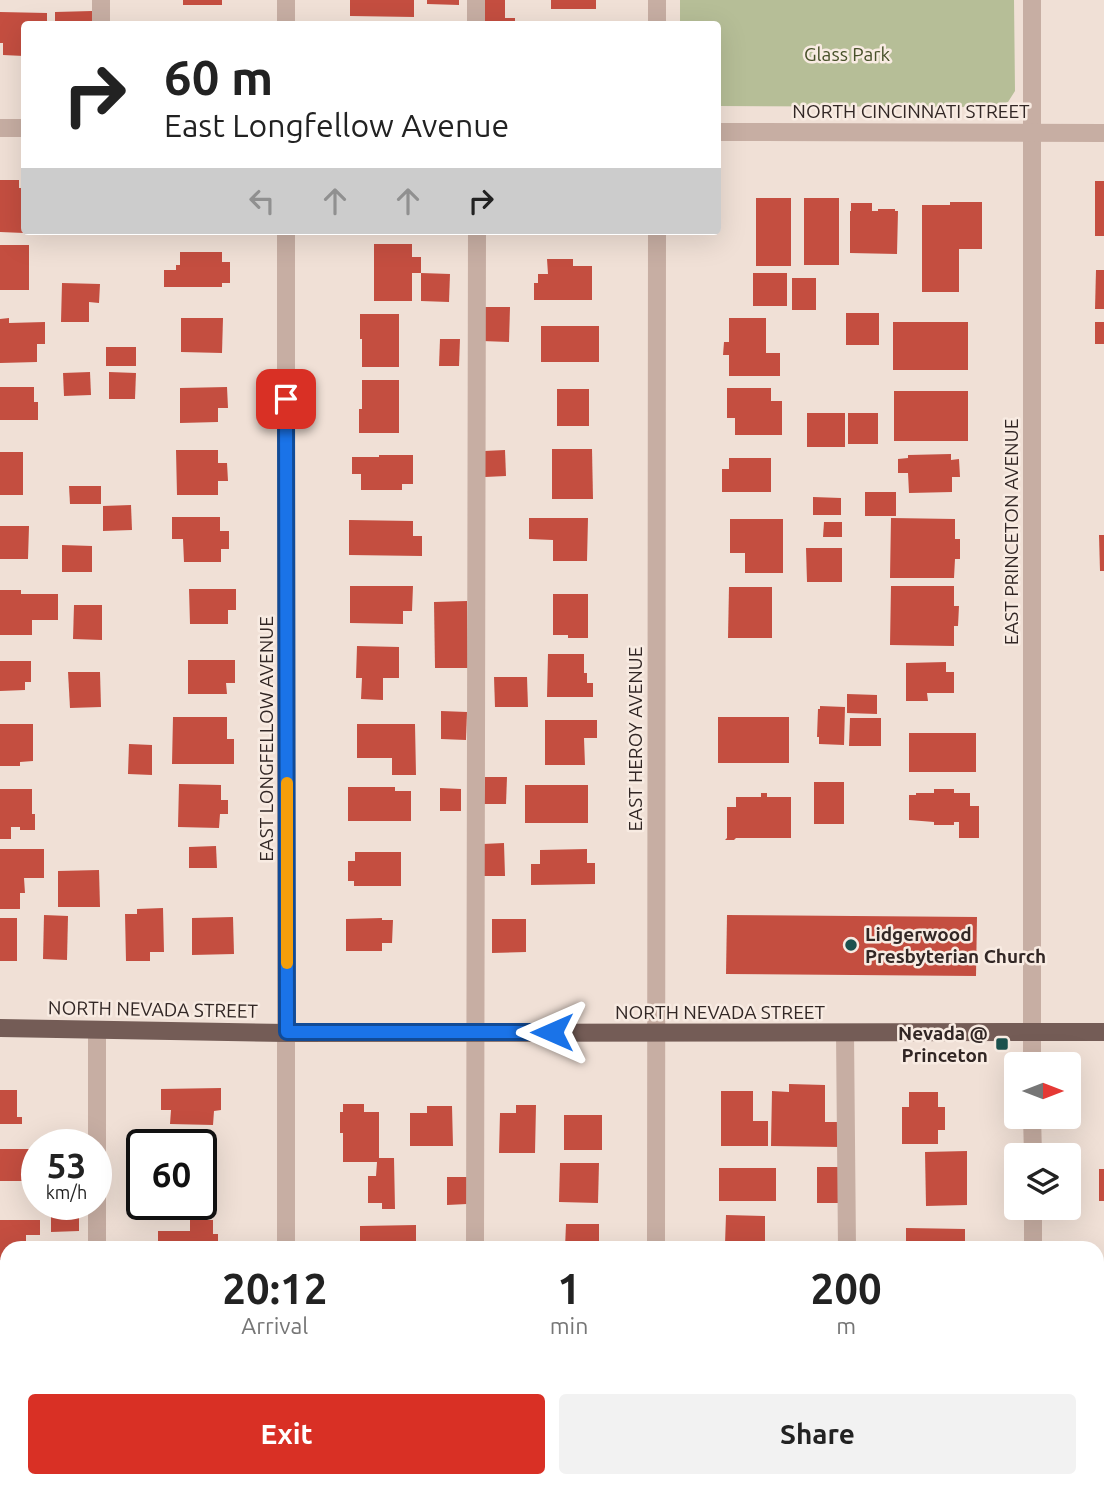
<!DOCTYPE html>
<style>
body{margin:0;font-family:Ubuntu,sans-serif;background:#f2f2f2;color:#222;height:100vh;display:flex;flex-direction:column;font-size:26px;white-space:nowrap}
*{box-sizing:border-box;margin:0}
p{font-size:23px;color:#767676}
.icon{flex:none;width:38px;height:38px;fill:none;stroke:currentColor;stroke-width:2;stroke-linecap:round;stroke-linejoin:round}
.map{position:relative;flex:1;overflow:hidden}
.details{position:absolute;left:0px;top:1241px;width:1104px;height:247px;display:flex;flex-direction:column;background:#fff;border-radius:21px 21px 0 0;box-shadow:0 7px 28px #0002}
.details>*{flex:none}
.top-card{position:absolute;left:21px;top:21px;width:700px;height:214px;border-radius:7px;box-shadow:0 7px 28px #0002;background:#fff;color:#222;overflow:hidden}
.needle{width:46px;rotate:90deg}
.buttons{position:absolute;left:1004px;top:1052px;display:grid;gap:14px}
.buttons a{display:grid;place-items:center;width:77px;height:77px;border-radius:7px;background:#fff;box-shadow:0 7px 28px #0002;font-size:35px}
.speed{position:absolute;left:21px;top:1129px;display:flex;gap:14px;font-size:35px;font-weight:700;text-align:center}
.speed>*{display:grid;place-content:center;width:91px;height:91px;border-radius:50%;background:#fff;box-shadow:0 7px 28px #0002;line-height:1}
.speed small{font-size:18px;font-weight:400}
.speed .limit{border:4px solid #111;border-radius:10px;background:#fff;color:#111}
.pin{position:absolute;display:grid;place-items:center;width:60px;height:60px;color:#fff;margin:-30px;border-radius:14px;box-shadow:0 4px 10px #0006}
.me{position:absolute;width:77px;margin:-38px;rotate:270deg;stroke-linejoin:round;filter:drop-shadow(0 0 5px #0008)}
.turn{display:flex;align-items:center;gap:24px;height:147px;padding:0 28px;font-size:32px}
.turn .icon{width:91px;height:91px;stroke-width:2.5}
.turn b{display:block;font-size:49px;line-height:60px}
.lanes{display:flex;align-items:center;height:66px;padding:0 28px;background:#0003;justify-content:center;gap:35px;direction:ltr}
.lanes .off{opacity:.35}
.eta{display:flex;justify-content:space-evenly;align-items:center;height:119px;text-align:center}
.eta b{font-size:42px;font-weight:700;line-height:49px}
.button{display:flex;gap:14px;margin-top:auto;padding:14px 28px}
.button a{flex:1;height:80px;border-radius:7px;background:#d93025;color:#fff;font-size:28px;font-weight:700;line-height:80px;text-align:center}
.button a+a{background:#f2f2f2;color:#222}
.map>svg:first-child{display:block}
.green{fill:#b6be97}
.building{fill:#c44e40}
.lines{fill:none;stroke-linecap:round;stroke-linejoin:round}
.minor{stroke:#c7aea3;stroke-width:18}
.major{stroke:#745c56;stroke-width:18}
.route-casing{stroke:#114b97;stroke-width:18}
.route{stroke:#1a73e8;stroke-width:12}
.slow{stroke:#f59e0b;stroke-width:12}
.poi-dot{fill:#1c524e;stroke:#f8ebe2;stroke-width:2.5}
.labels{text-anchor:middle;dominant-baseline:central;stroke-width:5;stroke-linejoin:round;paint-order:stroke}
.park-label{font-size:19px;fill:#475029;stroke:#f8ebe2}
.street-label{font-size:19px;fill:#322725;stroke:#f8ebe2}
.poi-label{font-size:19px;font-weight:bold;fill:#322725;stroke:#f8ebe2;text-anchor:start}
</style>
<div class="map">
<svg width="1104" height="1487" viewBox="0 0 1104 1487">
<rect width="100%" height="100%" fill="#f0e0d6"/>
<!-- green -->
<path class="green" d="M680,0H1014L1015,91L1008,102L997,107L718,106V24H680Z"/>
<!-- building -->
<g class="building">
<rect x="183" y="0" width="39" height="5"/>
<path d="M350,0H414V17L350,16Z"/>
<path d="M427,0H459V5L427,4Z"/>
<path d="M484,0H505V18H515V22L518,21V24H483Z"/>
<rect x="551" y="0" width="45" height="9"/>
<path d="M92,11V24H55V12Z"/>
<path d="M0,12L47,13V24H24V56L3,55V43H0Z"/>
<path d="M0,180H19V188H24V233L0,232Z"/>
<rect x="1095" y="181" width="9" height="55"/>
<rect x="756" y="198" width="35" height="68"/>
<rect x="804" y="198" width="35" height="67"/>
<path d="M950,202H982V249H959V292H922V205H950Z"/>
<path d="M851,203H872V211H878V209H895V211H898L897,254L850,253V211H851Z"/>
<path d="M374,244H412V257H421V273H412V301H374Z"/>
<rect x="0" y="245" width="29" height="45"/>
<path d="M180,252H222V262H230V283H222V287H164V270H176V265H180Z"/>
<path d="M547,259H573V266H592V300H534V283H538V274H548Z"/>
<path d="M1096,270H1104V309H1095Z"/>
<path d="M421,273L450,274L449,302L421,301Z"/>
<rect x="753" y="273" width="34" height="33"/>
<rect x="792" y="278" width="24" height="32"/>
<path d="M62,283L100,284L99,303L89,302V322H61Z"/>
<path d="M483,307H510L509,342L482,341Z"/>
<rect x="846" y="313" width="33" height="32"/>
<path d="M360,314H399V367H362V339H360Z"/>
<path d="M9,318V323L45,322V344H37V362L0,363V319Z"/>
<path d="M181,318H223L222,353L181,352Z"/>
<path d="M729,318H766V353H780V376H729V355H723L724,342H729Z"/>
<rect x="893" y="322" width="75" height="48"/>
<rect x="1095" y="322" width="9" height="22"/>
<rect x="541" y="326" width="58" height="36"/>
<path d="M440,339H460L459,366H439Z"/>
<rect x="106" y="347" width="30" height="19"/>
<path d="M90,372L91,395L64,396L63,373Z"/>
<path d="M109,372L136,373L135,399H109Z"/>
<path d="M362,380H399V433H359V409H362Z"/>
<path d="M0,387H34V402H38V420H0Z"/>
<path d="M227,387L228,408H218V422L180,423V388Z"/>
<path d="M727,388H771V401H782V435H735V418H727Z"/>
<rect x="557" y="389" width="32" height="37"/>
<rect x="894" y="391" width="74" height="50"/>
<rect x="807" y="413" width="38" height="34"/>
<rect x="848" y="413" width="30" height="31"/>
<path d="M552,449H592L593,499H552Z"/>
<path d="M176,450H218V463H227L228,481H218V495H177Z"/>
<path d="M505,450L506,476L485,477L484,451Z"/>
<rect x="0" y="452" width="23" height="43"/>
<path d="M951,454V460L959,459L960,477H952V492L909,493L908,473H898V459L908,458V455Z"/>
<path d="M379,455H413V484H402V490H361V474H352V457H379Z"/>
<path d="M729,458H771V492H722V469H729Z"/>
<path d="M69,486H101V504H70Z"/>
<rect x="865" y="492" width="31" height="24"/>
<path d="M813,497L841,498V515H813Z"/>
<path d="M131,505L132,530L103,531V506Z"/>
<path d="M172,517H220V531H229V549H221V562H184L183,539H172Z"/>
<path d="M529,518H588L587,561H553V540L529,539Z"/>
<path d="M891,518L955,519V539H960V559H955L954,578H890Z"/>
<path d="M730,519H783V573H745V553H730Z"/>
<path d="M349,520L413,521V536H422V556L349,555Z"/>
<path d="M824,522H842V537H823Z"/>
<path d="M0,526H29L28,559H0Z"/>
<path d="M1099,535H1104V571H1100Z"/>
<path d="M62,545L92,546V572H62Z"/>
<path d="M806,548H842V582H807Z"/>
<path d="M350,586H413L412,611H403V624L350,623Z"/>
<path d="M891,586H954V606H959L958,626H954V646L890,645Z"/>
<path d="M729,587H772V638H728Z"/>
<path d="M189,589H236V610H228V624H190Z"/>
<path d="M0,590H21V594H58V620H32V635H0Z"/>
<path d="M553,594H588V638H568V635H553Z"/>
<path d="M467,601L468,668H435L434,602Z"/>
<path d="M74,605H102V640L73,639Z"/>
<path d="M357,646L399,647V678H383V700L361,699L362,678H356Z"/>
<path d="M548,654H584V673H587V683H593V697H547Z"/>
<path d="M188,660H235V683H226L227,694H188Z"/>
<path d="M0,661H31V682H25V690L0,691Z"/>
<path d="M946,662V672H954V693H927L928,701H906V663Z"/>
<path d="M68,672H100L101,707L70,708Z"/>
<path d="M494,677H527L528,707H495Z"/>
<path d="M847,694L877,695V714L847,713Z"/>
<path d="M820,706L845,707L844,745L819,744V737H817L818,709H820Z"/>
<path d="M441,711L467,712L466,740L441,739Z"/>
<path d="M173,717H227V739H234V764H172Z"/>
<rect x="718" y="717" width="71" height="46"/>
<path d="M850,718H881V746H849Z"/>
<path d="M545,720H597V738H584L585,765H545Z"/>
<path d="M0,724H33V761L20,762V766H0Z"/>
<path d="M357,724H415L416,775H392V758H357Z"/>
<rect x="909" y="733" width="67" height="39"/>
<path d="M129,744L152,745V775L128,774Z"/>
<path d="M485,777H507L506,804H484Z"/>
<rect x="814" y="782" width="30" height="42"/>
<path d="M179,784L221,785V800H228V814H220L219,828L178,827Z"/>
<rect x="525" y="785" width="63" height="38"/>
<path d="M348,787H395V791H411V821H348Z"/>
<path d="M440,788L461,789V811H440Z"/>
<path d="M0,789H32V814H35V830H20V827H11V839H0Z"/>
<path d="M934,789H954V793H970V806H979V838H959V822H954V825H934V822L909,820V795H916V793H934Z"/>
<path d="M761,793H767V797H791V838H736L734,840H725L727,838V807H736V797H761Z"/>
<path d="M504,843L505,876H484L483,844Z"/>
<path d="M216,846L217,868H189V847Z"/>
<path d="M0,849H44V878H24L25,893H20V909H0Z"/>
<path d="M587,849V863H595V884L531,885V864H540V850Z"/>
<path d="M355,852H401V886H354V881H348V861H355Z"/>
<path d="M99,870L100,907H58V871Z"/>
<path d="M163,908L164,952H150V961H126L125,914H137V909Z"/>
<path d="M44,915L68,916L67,960L43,959Z"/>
<path d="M727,915L977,917L976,976L726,974Z"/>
<path d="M233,917L234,954L192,955V918Z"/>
<rect x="0" y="918" width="17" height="43"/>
<path d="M382,918V920H393L392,943H382V951H346V919Z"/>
<path d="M492,919H526V952L492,953Z"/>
<path d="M789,1084L825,1085V1122H841L840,1147L771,1146L772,1091L789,1092Z"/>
<path d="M221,1088V1110L214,1111L213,1125L170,1124L171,1110H161V1089Z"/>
<path d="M0,1090H17V1117H22V1124H0Z"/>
<path d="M721,1091H753V1121H768V1146H721Z"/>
<path d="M909,1092H938V1107H945V1130H938V1144H902V1107H909Z"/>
<path d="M343,1104H364V1112H379V1158H394L395,1209H382V1203H368V1176H376L377,1162H343V1133H340V1112H343Z"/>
<path d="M516,1105H536L535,1153H499L500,1113H516Z"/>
<path d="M427,1106H452L453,1146H410V1113H427Z"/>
<rect x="564" y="1115" width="38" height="35"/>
<rect x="0" y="1149" width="37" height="32"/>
<path d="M967,1151V1205L926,1206L925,1152Z"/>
<path d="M560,1163H599L598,1203L559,1202Z"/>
<rect x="817" y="1167" width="25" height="36"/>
<rect x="719" y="1168" width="57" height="33"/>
<rect x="1099" y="1169" width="5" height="32"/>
<path d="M447,1177H467V1204L447,1205Z"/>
<path d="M79,1211V1231L51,1232V1212Z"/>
<path d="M726,1215L765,1216V1248H728V1244H725Z"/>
<path d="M0,1220H40V1235H26V1248H7V1260H0Z"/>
<path d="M190,1220H213V1234H218V1248H158V1231H190Z"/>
<path d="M566,1224H599V1248H565Z"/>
<path d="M416,1225V1248H367V1246H360V1226Z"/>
<path d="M906,1228L965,1229V1248H906Z"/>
<rect x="804" y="1241" width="35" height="7"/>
<rect x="0" y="1285" width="7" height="49"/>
<rect x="0" y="1352" width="7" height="50"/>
<path d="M0,1419H7L6,1463H0Z"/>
<rect x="745" y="1480" width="40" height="7"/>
<path d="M916,1480H951V1483H957V1487H916Z"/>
</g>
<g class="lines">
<!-- minor -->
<g class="minor">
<path d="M101,0V24"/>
<path d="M286,0V24"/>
<path d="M476,0V24"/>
<path d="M657,0V24"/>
<path d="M1032,0V1064"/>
<path d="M0,128H24"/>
<path d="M718,132L1104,133"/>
<path d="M286,231V1248"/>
<path d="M97,1030V1248"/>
<path d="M845,1033L847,1248"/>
<path d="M1032,1116L1033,1155"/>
<path d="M1033,1208V1248"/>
<path d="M475,1248L477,231"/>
<path d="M656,1248L657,231"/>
<path d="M98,1480V1487"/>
<path d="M476,1480V1487"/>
<path d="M658,1480V1487"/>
<path d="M847,1480V1487"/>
<path d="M1033,1480V1487"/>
<path d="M286,1487V1480"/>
</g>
<!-- major -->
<path class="major" d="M0,1028L287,1033L1104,1032"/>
</g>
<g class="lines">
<!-- route casing -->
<g class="route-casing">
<path id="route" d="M286,399L287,1032H552"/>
</g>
<!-- route -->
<use href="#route" class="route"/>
<!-- slow -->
<path class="slow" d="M287,783V963"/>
</g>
<!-- markers -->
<g class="poi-dot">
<circle cx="851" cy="945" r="7"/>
<rect x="995" y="1037" width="14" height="14" rx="3.5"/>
</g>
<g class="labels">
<!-- park labels -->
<g class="park-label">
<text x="847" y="54">Glass Park</text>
</g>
<!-- street labels -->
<g class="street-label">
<text x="911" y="111">NORTH CINCINNATI STREET</text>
<text transform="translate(1011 532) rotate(-90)">EAST PRINCETON AVENUE</text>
<text transform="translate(266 739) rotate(-90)">EAST LONGFELLOW AVENUE</text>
<text transform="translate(635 739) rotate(-90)">EAST HEROY AVENUE</text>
<text transform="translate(153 1009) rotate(1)">NORTH NEVADA STREET</text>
<text x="720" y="1012">NORTH NEVADA STREET</text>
</g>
<!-- poi labels -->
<g class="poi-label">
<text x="865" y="934">Lidgerwood<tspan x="865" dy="22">Presbyterian Church</tspan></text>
<text x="988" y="1033" text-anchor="end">Nevada @<tspan x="988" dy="22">Princeton</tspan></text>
</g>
</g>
</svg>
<div class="buttons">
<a><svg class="needle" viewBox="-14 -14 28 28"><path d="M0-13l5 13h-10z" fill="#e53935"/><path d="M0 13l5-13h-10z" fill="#767676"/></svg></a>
<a><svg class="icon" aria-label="layers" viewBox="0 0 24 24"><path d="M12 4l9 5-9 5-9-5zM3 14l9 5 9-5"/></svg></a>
</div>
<div class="speed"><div>53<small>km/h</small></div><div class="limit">60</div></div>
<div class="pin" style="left:286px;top:399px;background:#d93025"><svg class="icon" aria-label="arrive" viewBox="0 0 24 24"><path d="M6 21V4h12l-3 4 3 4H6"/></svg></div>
<svg class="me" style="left:552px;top:1032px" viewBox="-20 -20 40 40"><path d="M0-17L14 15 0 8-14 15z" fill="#1a73e8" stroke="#fff" stroke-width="4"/></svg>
<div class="top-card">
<div class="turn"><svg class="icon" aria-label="right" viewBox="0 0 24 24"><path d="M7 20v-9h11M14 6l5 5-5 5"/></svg><div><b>60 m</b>East Longfellow Avenue</div></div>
<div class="lanes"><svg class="icon off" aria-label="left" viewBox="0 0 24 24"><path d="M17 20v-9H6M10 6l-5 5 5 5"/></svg><svg class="icon off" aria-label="ahead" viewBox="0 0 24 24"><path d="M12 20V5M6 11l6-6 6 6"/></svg><svg class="icon off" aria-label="ahead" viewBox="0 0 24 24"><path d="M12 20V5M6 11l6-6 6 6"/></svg><svg class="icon" aria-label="right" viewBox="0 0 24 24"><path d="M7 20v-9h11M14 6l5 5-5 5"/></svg></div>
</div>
<section class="details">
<div class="eta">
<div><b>20:12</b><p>Arrival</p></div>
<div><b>1</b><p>min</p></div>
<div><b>200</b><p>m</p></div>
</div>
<div class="button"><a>Exit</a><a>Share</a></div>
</section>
</div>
